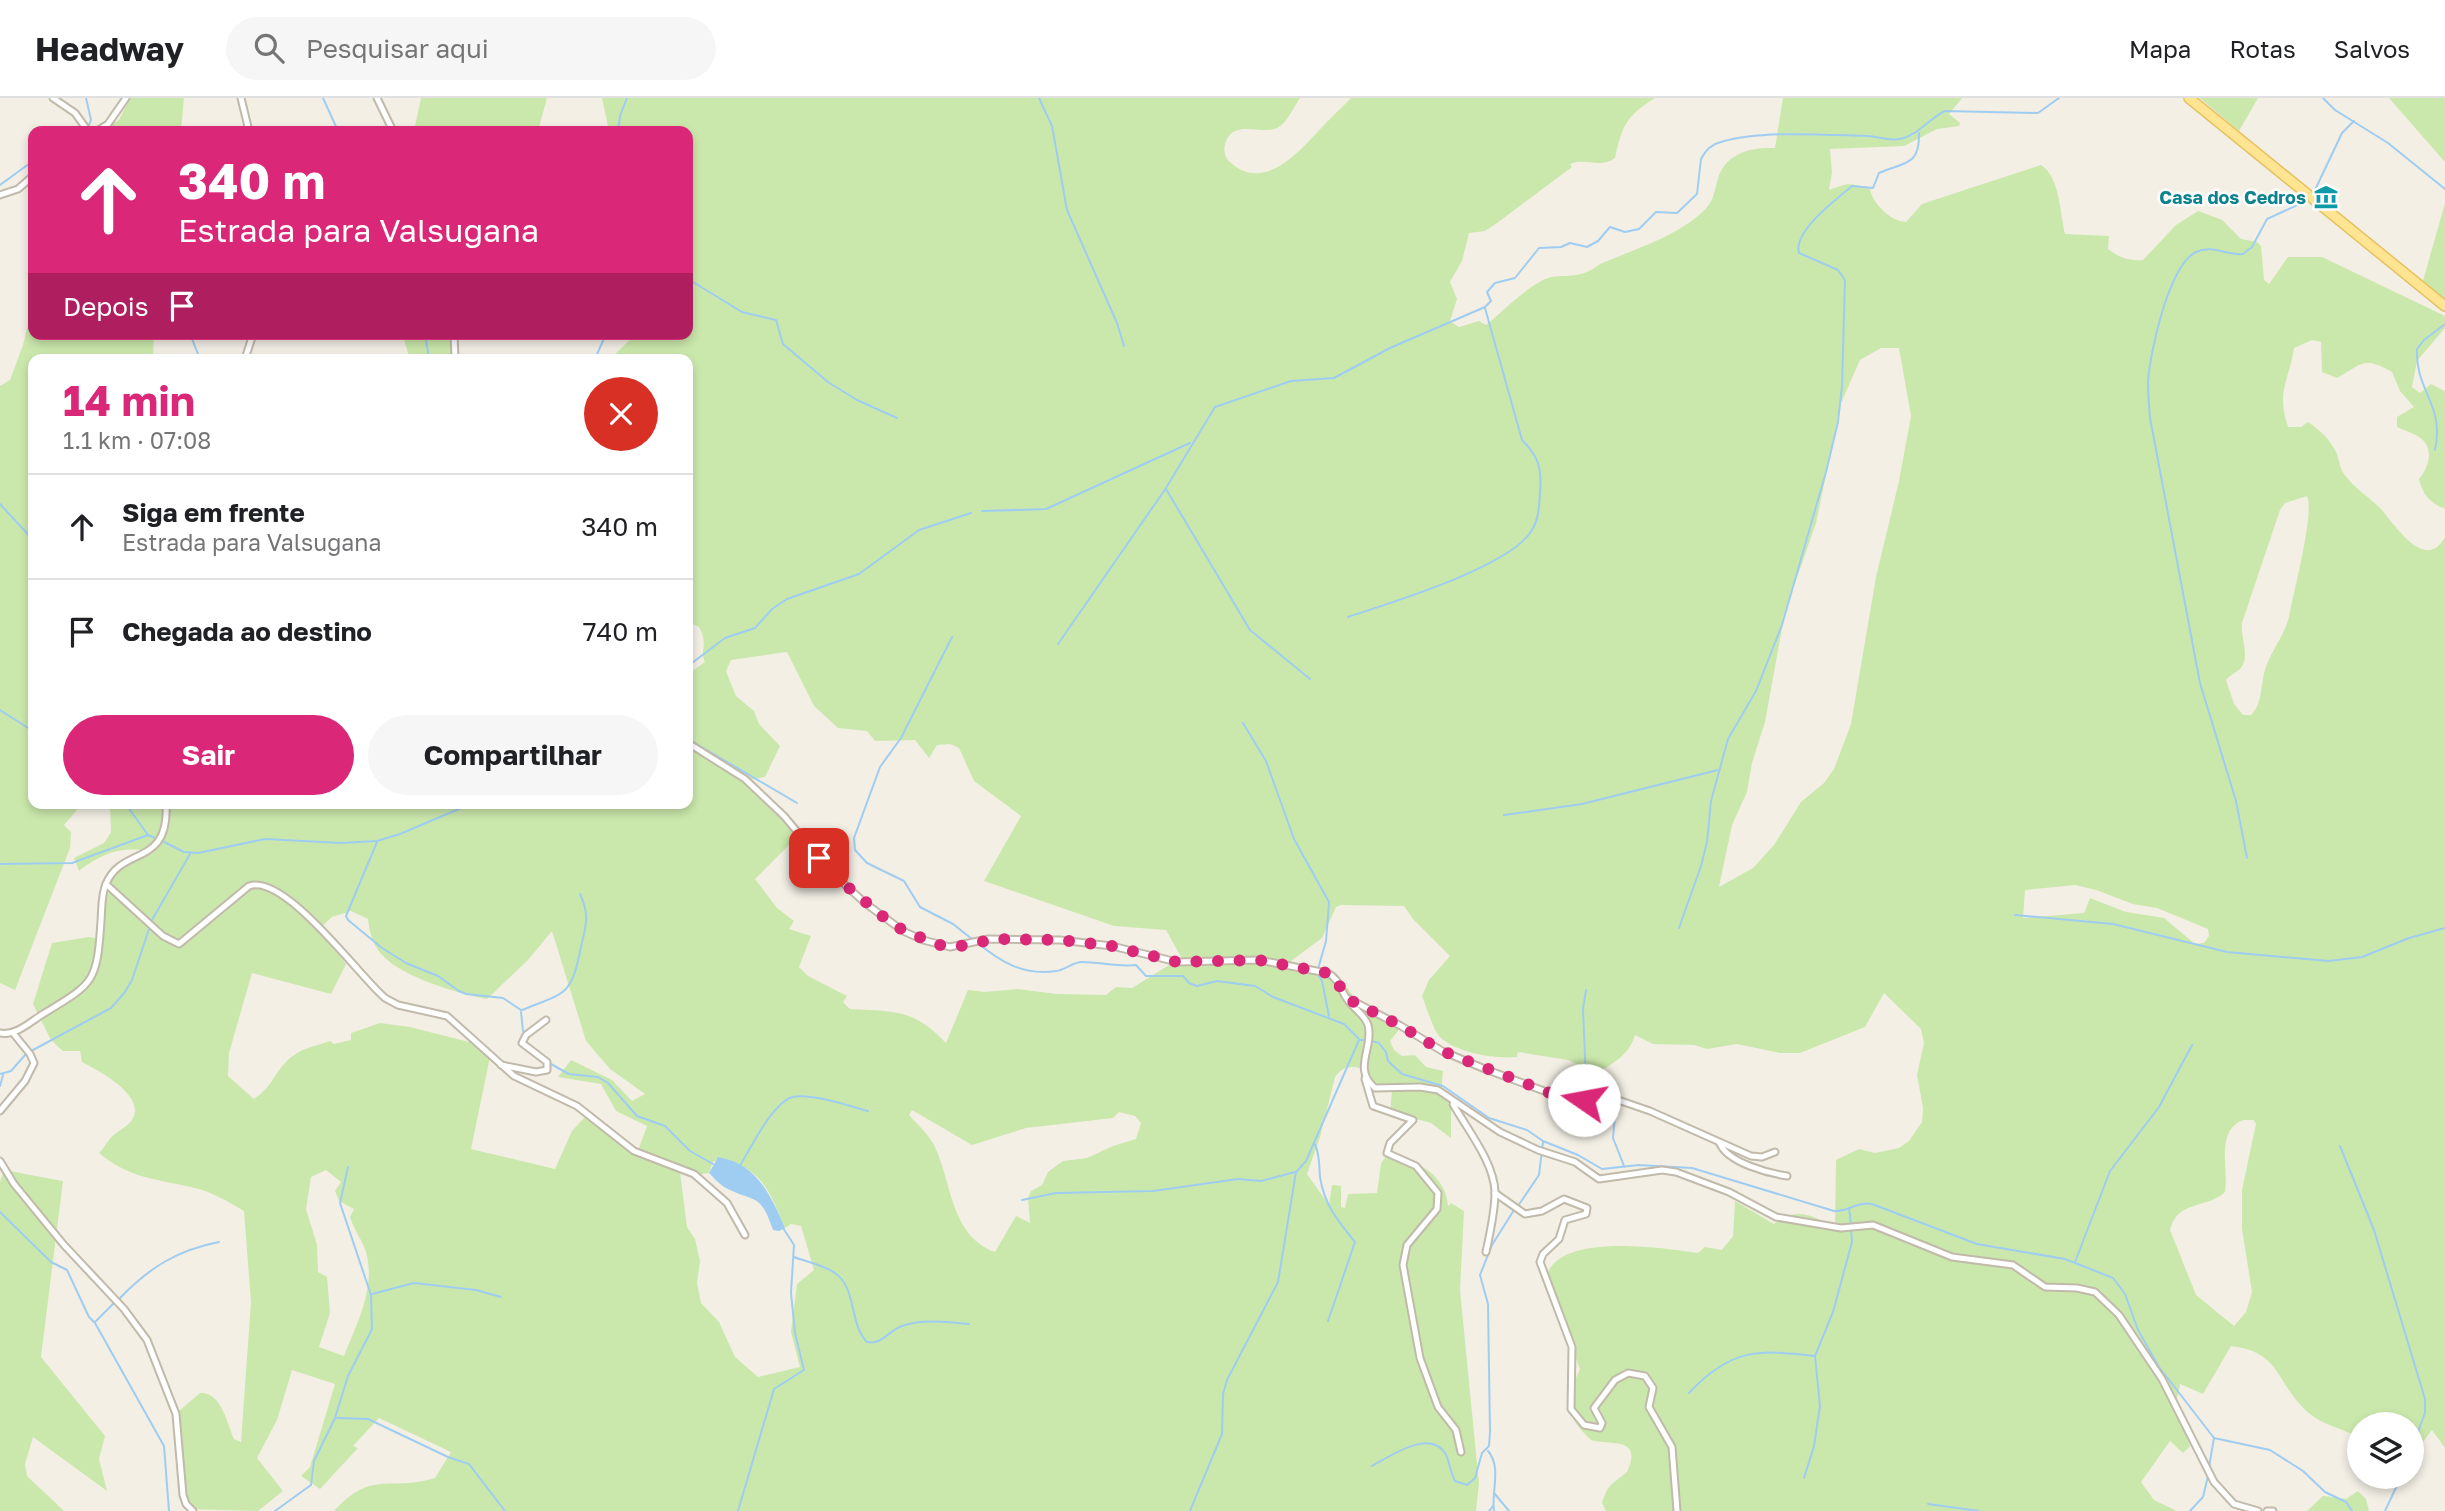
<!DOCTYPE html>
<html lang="pt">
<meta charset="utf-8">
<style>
body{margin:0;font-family:"Golos Text",sans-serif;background:#f6f6f6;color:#202124;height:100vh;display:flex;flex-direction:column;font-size:26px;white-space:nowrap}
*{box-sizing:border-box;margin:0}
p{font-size:23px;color:#757577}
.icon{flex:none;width:38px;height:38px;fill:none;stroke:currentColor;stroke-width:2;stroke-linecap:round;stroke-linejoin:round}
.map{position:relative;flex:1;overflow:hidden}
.details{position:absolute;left:28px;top:256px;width:665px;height:455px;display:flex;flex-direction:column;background:#fff;border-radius:14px;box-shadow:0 4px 10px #0003}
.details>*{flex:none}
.hud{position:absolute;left:28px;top:28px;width:665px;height:214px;border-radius:14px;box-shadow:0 4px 10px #0003;background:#db2777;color:#fff;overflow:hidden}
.fabs{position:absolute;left:2347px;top:1314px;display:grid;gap:14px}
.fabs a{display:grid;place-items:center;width:77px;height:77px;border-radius:50%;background:#fff;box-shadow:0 4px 10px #0003;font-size:35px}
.pin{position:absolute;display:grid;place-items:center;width:60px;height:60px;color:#fff;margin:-30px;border-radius:14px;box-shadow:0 4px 10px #0006}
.me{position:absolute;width:77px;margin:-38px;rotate:282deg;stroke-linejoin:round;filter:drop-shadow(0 0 5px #0008)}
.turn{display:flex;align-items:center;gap:24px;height:147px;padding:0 35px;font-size:32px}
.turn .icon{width:91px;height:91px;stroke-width:2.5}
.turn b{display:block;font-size:49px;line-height:60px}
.then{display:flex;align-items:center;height:66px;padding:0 35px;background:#0003;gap:14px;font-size:26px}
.round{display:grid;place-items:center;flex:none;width:74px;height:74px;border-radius:37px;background:#f6f6f6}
.headline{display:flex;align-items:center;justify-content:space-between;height:119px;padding:0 35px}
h1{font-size:42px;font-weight:700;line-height:52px;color:#db2777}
.primary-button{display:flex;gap:14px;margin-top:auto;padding:14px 35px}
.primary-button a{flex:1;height:80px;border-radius:42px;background:#db2777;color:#fff;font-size:28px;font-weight:700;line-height:80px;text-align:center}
.primary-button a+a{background:#f6f6f6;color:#202124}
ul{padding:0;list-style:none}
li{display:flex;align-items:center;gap:21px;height:105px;padding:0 35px;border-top:2px solid #e0e0e0}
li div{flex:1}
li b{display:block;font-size:26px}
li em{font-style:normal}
header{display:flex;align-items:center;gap:42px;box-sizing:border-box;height:98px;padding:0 35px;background:#fff;border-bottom:2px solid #e0e0e0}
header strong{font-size:33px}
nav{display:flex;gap:38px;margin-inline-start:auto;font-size:24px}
.search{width:490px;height:63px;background:#f6f6f6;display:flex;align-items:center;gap:18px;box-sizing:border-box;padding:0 24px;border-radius:38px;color:#757577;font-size:26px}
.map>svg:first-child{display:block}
.green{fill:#cbe8ac;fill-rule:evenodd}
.water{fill:#9fcdf1}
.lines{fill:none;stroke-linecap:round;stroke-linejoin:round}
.stream{stroke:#9fcdf1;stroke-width:2}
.minor-casing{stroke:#c1baaa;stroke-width:9}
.primary-casing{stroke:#e6c260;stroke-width:12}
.minor{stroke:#fff;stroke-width:5}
.primary{stroke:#ffe492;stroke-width:9}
.route{stroke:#db2777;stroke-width:12;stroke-dasharray:0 21.6}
.labels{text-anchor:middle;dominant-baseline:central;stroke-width:5;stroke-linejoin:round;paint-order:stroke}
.culture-label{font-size:18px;font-weight:bold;fill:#0d838f;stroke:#fff;text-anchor:end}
</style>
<header>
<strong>Headway</strong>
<div class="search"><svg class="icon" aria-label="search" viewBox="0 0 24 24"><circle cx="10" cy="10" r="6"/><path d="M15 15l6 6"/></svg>Pesquisar aqui</div>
<nav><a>Mapa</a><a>Rotas</a><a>Salvos</a></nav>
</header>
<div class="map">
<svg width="2445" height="1413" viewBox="0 0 2445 1413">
<rect width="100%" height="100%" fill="#f3efe5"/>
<!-- green -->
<g class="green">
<path d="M130,0H184L181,33H101L119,22Z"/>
<path d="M421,0H547L538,33H414Z"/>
<path d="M602,0H1300C1293,10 1288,24 1277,30C1263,37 1236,22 1227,41C1223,50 1223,58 1231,65C1268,97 1305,46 1328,23C1335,15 1344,8 1351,0H1655C1626,18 1622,28 1615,60C1600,71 1585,59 1570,66L1572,69L1497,125L1485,133L1469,135L1462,163L1450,184L1457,201L1450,223L1459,229L1479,223L1486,227C1503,213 1522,193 1543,182C1561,173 1576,185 1600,166C1632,152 1670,141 1698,118C1715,103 1712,100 1718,81C1725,55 1751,49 1775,50L1783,0H1962L1949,16L1960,25L1959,28L1937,31L1904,48L1830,51L1832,74L1829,92C1850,84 1849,85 1870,91C1873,106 1890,123 1906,124L1922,106L2041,67C2060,79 2060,115 2065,136L2109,138L2108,151C2120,160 2128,163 2143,162L2176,127L2198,113L2222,122L2241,141L2257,144L2261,148L2264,182L2269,186L2288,159H2322L2445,218V230L2417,263L2412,289L2420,295L2431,286L2445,293V411C2431,405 2423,398 2419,381C2429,369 2435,349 2419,339C2412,334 2404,333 2397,329V319L2414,309L2400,293L2392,274C2363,257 2361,267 2337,280L2322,274L2321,244L2312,242L2294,250C2289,284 2276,291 2288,329H2301L2308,324C2320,332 2331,342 2337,356C2339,363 2340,370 2344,376C2354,390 2369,399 2380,410C2394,425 2425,476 2445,439V1350L2432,1332L2412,1358V1326H2359V1340C2344,1331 2323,1327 2310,1316C2275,1287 2283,1254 2231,1248L2203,1296L2180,1286L2176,1306L2190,1348L2183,1355L2170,1343L2141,1384L2154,1402L2177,1413H1606L1602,1405C1608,1385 1613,1386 1627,1374C1644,1337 1608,1348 1591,1342C1563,1316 1565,1303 1580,1271L1543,1175L1548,1174C1566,1135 1663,1150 1698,1155L1705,1149L1722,1152L1733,1138L1735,1103L1774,1126C1796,1108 1814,1117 1835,1131L1836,1062L1859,1051L1875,1055L1899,1050L1909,1043L1922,1024L1923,1010L1917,977L1924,945L1921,931L1884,895L1865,929L1800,955H1780L1737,946L1707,951L1694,947L1653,946L1635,937C1629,957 1614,965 1597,975L1568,962L1518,954L1517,959C1495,961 1455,955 1439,938C1434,933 1425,906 1422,898L1429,882L1450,858L1413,821L1404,808L1341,807L1336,809L1322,840L1291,863L1295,866L1338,878L1357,903L1393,919L1401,929L1390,943L1394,952L1402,958L1415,957L1426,969L1443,973L1441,996L1451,1008V1040L1431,1025L1390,1014L1392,993L1378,990L1360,970C1349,967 1341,970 1335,979L1320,1039L1307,1076L1329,1107L1332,1087L1341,1088V1109L1345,1110L1348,1096L1377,1095L1381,1066L1386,1058C1398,1067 1401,1061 1413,1065C1433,1071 1447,1089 1448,1108L1451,1105L1464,1113L1460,1192L1479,1386L1476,1413H334C373,1371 387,1394 435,1380L451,1354L379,1320L353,1348L358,1350L320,1391L301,1378L310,1369L335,1286L292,1272L277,1322L257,1360L283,1393L258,1413L189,1411L182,1403L179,1313L200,1295C221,1293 227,1325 234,1341L241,1344L251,1204L244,1113C229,1104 212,1094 195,1090C158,1081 130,1081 99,1055C103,1051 105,1047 109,1042C115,1033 128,1030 133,1020C145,997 99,973 82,964L80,953H63L51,942L33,906L52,845L89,839L101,841L104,799L112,792V778L117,771L146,753C119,748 100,757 79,773L74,760L104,745L111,734L110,705H688V576L705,564C699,552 709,547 699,529L688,524V261H610L636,236H688V33H609ZM1881,250H1899L1911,318L1899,383L1876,479L1851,626L1834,671L1824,685L1801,704L1774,747L1753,770L1719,789L1732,727L1747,694L1752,665L1765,624L1785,514L1816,425L1841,305L1860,262ZM2307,398C2315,414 2293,496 2289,519C2285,537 2270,554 2265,572C2260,589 2263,605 2251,617H2243L2234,606L2226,582C2230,577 2235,575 2240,571C2251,559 2240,539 2242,525L2280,412L2285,405ZM787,554L814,608L838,630L867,633L875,643L915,642L929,660L937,647L950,646L959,650L974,683L1021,718L984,783L1114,828L1166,832L1185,866L1174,864L1132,890L1116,889L1106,897L1057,896L1018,891L985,894L968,892L946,945C912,910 896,914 850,911L843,904L847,898L808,878L799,869L811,838L789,831L794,823L777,810L755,781L798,738L747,682L765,679L780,648L759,626L754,613L736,598L726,573L731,562ZM2075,787L2096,792L2133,806L2157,810L2208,831L2209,838L2204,845L2195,846L2164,820L2126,814L2090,800L2084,815L2023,820L2025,792ZM351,813L368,821C369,832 372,843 378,852C394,877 459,896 487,901L528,862L552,833L586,943L610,971L645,996L632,1003L612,982L571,962L558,979L601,986L616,1013L647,1028L636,1058L589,1019H585L572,1033L555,1071L471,1051L490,959L473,945L410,929L380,925L351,935V942L334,946L330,943C314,949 299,950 286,964C273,977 273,988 254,1001L228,978L229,955L252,875L331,896L346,866L319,831L332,819ZM912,1012L972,1047L1026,1030L1113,1020L1119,1014L1135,1018L1141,1025L1136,1041L1113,1048L1087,1060L1063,1063L1048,1074L1042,1087L1031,1093L1028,1100L1030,1125L1016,1118L995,1154C950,1138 952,1083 934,1047C928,1036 917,1026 909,1017ZM2243,1022H2254L2256,1026L2242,1092V1131L2252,1194L2246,1214L2234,1228L2196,1197L2170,1132C2177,1102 2207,1111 2225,1094C2229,1071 2215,1033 2243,1022ZM723,1060C763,1074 769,1091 785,1130L791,1126L801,1128L814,1172L797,1186L791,1234L800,1269L758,1279L735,1259L719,1224L701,1205L697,1185L700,1163L695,1141L687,1129L680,1074L688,1078L709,1075L713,1064ZM326,1072L341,1084L335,1093L339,1103L354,1111L350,1119C354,1132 362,1142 366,1154C376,1190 357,1225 344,1258L319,1249L330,1215L327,1179L318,1174L317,1147L306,1111L311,1079Z"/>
<path d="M2200,0H2258L2239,33Z"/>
<path d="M2389,0H2445V64Z"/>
<path d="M2445,105V202L2423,183Z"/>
<path d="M33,207V236H154L153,261H33V705H83L64,727L71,734L70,750L15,892L0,885V288L10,282L23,247Z"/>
<path d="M402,236H456L459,261H410Z"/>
<path d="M4,1072L63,1083L41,1259L105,1338L99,1361L107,1393L33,1339L25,1366L27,1378L64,1413H0V1084Z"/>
<path d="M2358,1393L2366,1401L2369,1413H2307L2323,1398L2346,1401Z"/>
</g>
<!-- water -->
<path class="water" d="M718,1059C756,1065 771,1097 785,1130L779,1133L773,1132C760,1094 755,1105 726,1090C720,1087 714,1080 709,1075Z"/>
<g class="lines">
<!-- stream -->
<g class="stream">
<path d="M86,0L91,22L89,27"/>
<path d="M323,0L338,33"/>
<path d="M1039,0L1052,28L1067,112L1117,225L1124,248"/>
<path d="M2323,0L2335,12L2388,45L2445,91"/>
<path d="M618,33L620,18L627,0"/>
<path d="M0,87L33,63"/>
<path d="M2315,92L2342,35L2354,23"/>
<path d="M688,181L742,214L776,222L783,246L828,284L857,302L897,320"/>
<path d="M190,236L200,261"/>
<path d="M425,236L429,261"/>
<path d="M595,261L606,236"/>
<path d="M2435,352C2445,306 2415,293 2417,251L2424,242L2445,226"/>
<path d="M1166,391L1250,532L1310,581"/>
<path d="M0,406L33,442"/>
<path d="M982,413L1046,411L1190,345"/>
<path d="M1348,519C1389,505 1511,469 1532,432C1539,421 1539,408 1540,395C1542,371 1539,359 1522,342L1485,210"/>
<path d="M952,539L901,640L880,669L854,740L855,752L867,765L904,783L920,809L953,826L972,841"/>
<path d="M1058,546L1166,390L1215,309L1291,283L1334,280L1390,250L1485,209L1491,203L1487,194L1495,185L1515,180L1539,150L1561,149L1570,145L1587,149L1598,143L1610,129L1625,134L1639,131L1656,114L1677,115L1697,96L1701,61C1705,53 1712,46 1721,44C1760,32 1826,37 1868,38C1878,39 1890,43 1900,41C1919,37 1928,21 1945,13L2038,15L2059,0"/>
<path d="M688,568L725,540L755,530L772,511L787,501L859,476L919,432L971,415"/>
<path d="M0,612L33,633"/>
<path d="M1243,625L1266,663L1294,741L1329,804L1326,843L1318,871"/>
<path d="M688,641L797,705"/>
<path d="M125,705L148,737L155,740"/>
<path d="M1504,717L1582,706L1718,672"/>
<path d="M164,744L184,754L198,755L265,741L341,745L377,743L400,736L473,705"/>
<path d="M377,744L346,818L348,822L382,850L406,865L438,878L459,893L466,896L503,900L521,912"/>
<path d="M2247,760L2236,703L2200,585L2150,320C2149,308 2148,295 2148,283C2150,254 2169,167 2196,154C2213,146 2227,158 2243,156L2252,149L2267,121L2304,104"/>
<path d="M0,766L72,765L148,737"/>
<path d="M2015,817L2113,826L2227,854L2329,863L2362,859L2409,840L2445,830"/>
<path d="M152,822L190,756"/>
<path d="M1679,830L1701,768L1707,744L1711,703L1728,641L1756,593L1782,527L1826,374L1838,324L1842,288L1845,182L1838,172L1799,155C1793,133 1837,101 1852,88L1873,90L1879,75C1903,64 1920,69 1919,35"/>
<path d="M977,844C1000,864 1024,878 1056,873C1065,872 1073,864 1082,864C1100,864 1118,869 1136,867L1146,878H1183L1189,885L1197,888L1217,883L1255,888L1273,899L1344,926L1360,942H1366"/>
<path d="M1318,876L1322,883L1329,918"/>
<path d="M1586,892L1583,911L1586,982L1589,992L1598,1001"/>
<path d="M522,912C567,894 571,898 581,849C586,828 590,817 580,796"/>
<path d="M521,914L523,933"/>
<path d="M1372,943L1379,945L1386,954L1388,963L1402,976L1443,988L1489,1020L1527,1032L1543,1043L1578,1057L1602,1071L1639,1067L1692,1070L1834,1113C1848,1114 1858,1103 1872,1106L1977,1146L2065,1161L2113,1180L2125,1196L2138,1232L2159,1269L2214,1340L2270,1352L2303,1373L2325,1394L2346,1404L2352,1413"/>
<path d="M528,946L541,956"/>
<path d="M33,952L111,910L125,894L132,882L149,831"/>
<path d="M549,965L569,976L598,979L608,985L637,1018L665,1028L690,1053L713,1066"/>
<path d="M0,976L11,973L26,956"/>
<path d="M0,988L3,977"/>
<path d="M1606,1006L1615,1018L1613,1040L1624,1068"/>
<path d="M1315,1046C1320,1058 1319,1067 1320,1079C1324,1107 1339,1124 1355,1144L1328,1223"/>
<path d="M2340,1048L2374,1132L2425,1301V1315L2412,1350"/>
<path d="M741,1066C751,1049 774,1003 793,999C812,995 849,1008 868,1013"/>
<path d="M1022,1102L1056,1095L1153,1093L1238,1081L1261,1083L1295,1074"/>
<path d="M1518,1108L1539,1077L1543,1044"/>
<path d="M1849,1110L1851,1126"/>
<path d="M0,1114L51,1164L67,1172L89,1219L95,1225L164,1348L169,1413"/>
<path d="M794,1159C807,1164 824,1167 835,1175C857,1190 849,1226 867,1244C882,1247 888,1233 902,1228C922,1221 948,1224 969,1226"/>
<path d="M2075,1164L2110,1073L2159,1009L2192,947"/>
<path d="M372,1196L414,1185L476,1192L501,1199"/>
<path d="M120,1200C149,1170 177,1152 219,1144"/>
<path d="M95,1224L113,1206"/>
<path d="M1689,1295C1730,1251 1757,1251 1814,1258"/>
<path d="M337,1320L368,1321L448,1359L469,1366L505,1413"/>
<path d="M1488,1353C1502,1369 1491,1394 1494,1413"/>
<path d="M1372,1368C1389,1359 1431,1329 1446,1357C1450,1365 1450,1374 1455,1383L1467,1387L1475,1380L1482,1355L1489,1348L1490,1334L1488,1206L1480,1177L1492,1147L1514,1112"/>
<path d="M2209,1369L2214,1340"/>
<path d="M1804,1380L1814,1348L1820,1308L1815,1258L1833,1214L1852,1144L1851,1131"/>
<path d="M1494,1395L1509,1413"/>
<path d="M1928,1406L1979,1413"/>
<path d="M275,1413L311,1387L314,1363L335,1320L348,1278L372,1231L371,1197L340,1105L348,1069"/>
<path d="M738,1413L774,1291L804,1272L795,1235L791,1195L794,1147L783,1130"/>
<path d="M1190,1413L1222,1336L1223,1296L1227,1282L1278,1184L1296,1074L1306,1063L1359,942"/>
<path d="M1489,1413L1493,1408"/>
<path d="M2190,1413L2203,1399L2208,1378"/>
<path d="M2385,1413L2401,1379"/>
</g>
<!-- minor casing -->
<g class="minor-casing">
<g id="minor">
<path d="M53,0L75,15L88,33"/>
<path d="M241,0L249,33"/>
<path d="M377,0L393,33"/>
<path d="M97,33L108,26L126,0"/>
<path d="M0,97L18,91L33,78"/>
<path d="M454,236L455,261"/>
<path d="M245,261L253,236"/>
<path d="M688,645L745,681L784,718L830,773L865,805L903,833L923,842L950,849L988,841L1060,842L1112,848L1177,864L1259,862L1327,875C1339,880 1340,891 1347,901C1353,910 1365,917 1368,927C1374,950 1352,971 1375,990L1420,989L1438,992L1500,1034L1538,1052L1575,1064L1599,1081L1662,1072L1676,1074L1729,1094L1776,1119L1841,1130L1873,1127L1952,1159L2013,1167L2045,1189L2077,1190L2095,1194L2119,1217L2162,1281L2214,1384L2234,1406L2258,1413"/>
<path d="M106,786L163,838L179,846L249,788C285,775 359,878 385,900L398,907L447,918L514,978L577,1008L634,1053L694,1076L727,1105L745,1137"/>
<path d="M1349,901L1401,928L1442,953L1485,971L1563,1000L1610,1005L1621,1003L1650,1013L1751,1058L1762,1059L1775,1054"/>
<path d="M0,935C16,938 30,924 43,916C94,885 97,885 101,823C102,811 101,797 106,786C122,747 170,770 166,705"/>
<path d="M501,967L536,974L547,972V964L522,945L526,937L546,922"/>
<path d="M1365,981L1373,1008L1413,1022L1390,1045L1387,1055L1416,1068L1438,1095L1437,1111L1407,1147L1403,1167L1420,1260L1438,1309L1456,1332L1461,1354"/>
<path d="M1453,1006C1467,1031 1494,1064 1495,1094C1495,1114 1490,1135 1486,1154"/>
<path d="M0,1013L25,983L34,965L30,956L13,935"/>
<path d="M1720,1046C1729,1065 1768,1075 1787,1078"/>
<path d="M0,1063L14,1086L64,1147L124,1211L147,1242L176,1316L183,1397L186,1406L193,1413"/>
<path d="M1495,1095L1525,1116L1542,1113L1564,1101L1587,1110L1586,1116L1565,1122L1559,1141L1543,1156L1540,1164L1572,1249L1571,1311L1584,1327L1600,1330L1602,1325L1594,1310L1615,1282L1628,1275L1645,1278L1653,1290L1649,1309L1672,1349L1677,1413"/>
<path d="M2267,1413H2273"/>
</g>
</g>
<!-- primary casing -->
<g class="primary-casing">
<path id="primary" d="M2189,0L2445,208"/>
</g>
<!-- minor -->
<use href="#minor" class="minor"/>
<!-- primary -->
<use href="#primary" class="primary"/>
</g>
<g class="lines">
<!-- route -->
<path class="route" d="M819,760L843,785L886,821L904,833L940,847L960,848L996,841L1060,842L1112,848L1177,864L1259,862L1328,875L1335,879L1346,900L1401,928L1442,953L1563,1000L1584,1002"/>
</g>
<!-- icons -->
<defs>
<g id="museum-bare" transform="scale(1.89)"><path d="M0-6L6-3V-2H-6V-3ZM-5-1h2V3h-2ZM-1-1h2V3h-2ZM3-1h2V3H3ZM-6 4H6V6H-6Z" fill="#0f9aa8" stroke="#fff" stroke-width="2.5" paint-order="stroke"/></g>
</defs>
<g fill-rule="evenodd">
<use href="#museum-bare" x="2326" y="99"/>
</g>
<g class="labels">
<!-- culture labels -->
<g class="culture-label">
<text x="2306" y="99">Casa dos Cedros</text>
</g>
</g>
</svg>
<div class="fabs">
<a><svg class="icon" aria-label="layers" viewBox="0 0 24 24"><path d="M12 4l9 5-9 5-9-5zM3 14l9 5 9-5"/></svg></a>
</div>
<div class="pin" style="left:819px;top:760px;background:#d93025"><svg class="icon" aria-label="arrive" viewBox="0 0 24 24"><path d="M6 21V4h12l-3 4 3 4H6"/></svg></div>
<svg class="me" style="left:1584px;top:1002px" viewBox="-20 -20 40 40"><circle r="19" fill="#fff"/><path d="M0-13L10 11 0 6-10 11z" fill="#db2777"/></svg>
<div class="hud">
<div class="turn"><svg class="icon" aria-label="ahead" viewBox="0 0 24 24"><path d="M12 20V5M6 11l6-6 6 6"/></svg><div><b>340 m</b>Estrada para Valsugana</div></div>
<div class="then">Depois<svg class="icon" aria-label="arrive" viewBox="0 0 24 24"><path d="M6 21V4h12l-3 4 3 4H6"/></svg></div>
</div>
<section class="details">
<div class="headline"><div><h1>14 min</h1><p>1.1 km · 07:08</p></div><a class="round" style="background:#d93025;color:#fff"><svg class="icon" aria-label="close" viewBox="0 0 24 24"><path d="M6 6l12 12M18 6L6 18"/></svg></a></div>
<ul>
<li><svg class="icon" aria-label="ahead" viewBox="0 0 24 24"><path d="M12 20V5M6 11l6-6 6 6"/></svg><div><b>Siga em frente</b><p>Estrada para Valsugana</p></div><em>340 m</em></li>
<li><svg class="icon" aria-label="arrive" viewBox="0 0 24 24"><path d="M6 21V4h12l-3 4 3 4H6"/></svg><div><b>Chegada ao destino</b></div><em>740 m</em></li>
</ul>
<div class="primary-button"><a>Sair</a><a>Compartilhar</a></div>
</section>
</div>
